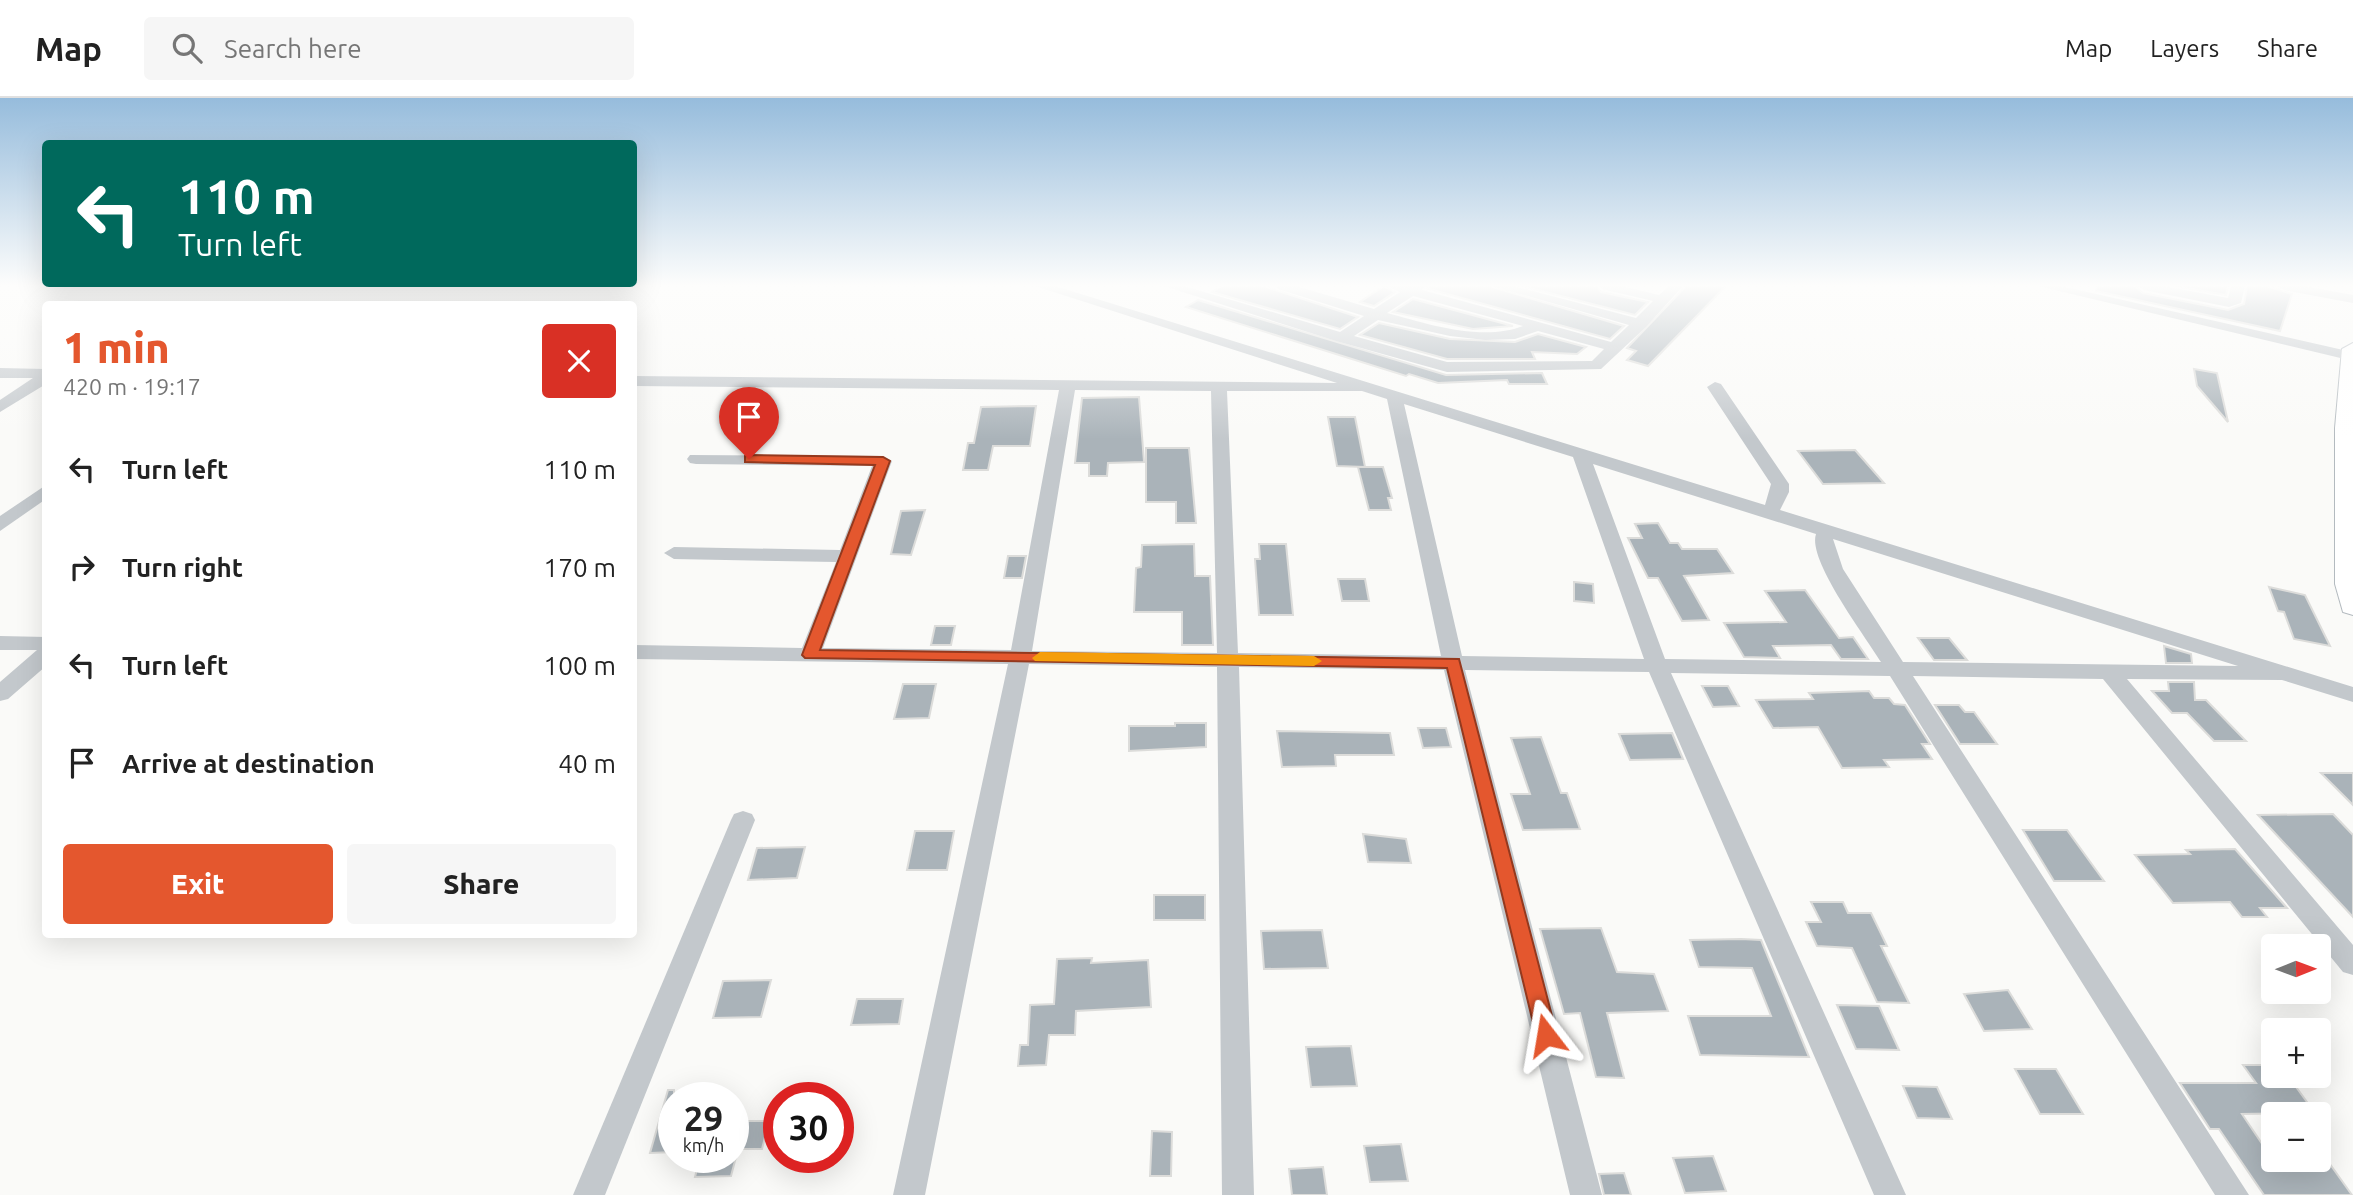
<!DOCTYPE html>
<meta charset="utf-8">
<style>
body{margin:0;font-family:Ubuntu,sans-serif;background:#f6f6f6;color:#222;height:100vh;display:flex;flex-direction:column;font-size:26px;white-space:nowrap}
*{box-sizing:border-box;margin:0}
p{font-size:23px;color:#767676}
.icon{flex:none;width:38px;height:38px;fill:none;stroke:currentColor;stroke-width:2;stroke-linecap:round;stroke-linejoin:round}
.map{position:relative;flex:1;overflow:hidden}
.sheet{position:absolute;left:42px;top:203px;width:595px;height:637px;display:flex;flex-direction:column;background:#fff;border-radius:7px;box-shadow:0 7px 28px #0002}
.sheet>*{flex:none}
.banner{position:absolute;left:42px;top:42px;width:595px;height:147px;border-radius:7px;box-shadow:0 7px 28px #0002;background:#00695c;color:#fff;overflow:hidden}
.needle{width:46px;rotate:89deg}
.fabs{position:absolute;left:2261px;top:836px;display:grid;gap:14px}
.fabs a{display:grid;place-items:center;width:70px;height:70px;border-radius:7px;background:#fff;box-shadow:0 7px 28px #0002;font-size:35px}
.speed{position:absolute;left:658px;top:984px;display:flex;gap:14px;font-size:35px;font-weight:700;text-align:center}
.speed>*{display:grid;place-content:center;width:91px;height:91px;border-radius:50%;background:#fff;box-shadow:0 7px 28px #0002;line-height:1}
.speed small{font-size:18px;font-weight:400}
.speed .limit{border:10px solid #d22;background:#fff;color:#111}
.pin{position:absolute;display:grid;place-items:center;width:60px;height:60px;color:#fff;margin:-72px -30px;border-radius:50% 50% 50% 0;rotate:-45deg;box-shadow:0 0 7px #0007}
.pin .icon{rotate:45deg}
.me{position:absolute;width:77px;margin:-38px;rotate:346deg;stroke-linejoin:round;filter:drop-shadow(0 0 5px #0008)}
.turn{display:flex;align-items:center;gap:24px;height:147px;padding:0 21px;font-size:32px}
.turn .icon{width:91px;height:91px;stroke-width:2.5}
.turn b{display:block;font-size:49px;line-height:60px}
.round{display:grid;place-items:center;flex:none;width:74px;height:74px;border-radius:7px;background:#f6f6f6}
.head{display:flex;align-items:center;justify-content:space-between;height:119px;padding:0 21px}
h1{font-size:42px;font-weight:800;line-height:52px;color:#e4572e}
.action{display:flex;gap:14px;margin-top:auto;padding:14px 21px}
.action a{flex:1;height:80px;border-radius:7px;background:#e4572e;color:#fff;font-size:28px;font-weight:800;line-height:80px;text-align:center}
.action a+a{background:#f6f6f6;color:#222}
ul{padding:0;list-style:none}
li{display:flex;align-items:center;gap:21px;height:98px;padding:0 21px}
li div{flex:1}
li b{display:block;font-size:26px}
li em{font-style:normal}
header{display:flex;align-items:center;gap:42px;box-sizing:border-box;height:98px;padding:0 35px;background:#fff;border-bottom:2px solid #e0e0e0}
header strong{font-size:33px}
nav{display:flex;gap:38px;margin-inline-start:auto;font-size:24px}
.search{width:490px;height:63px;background:#f6f6f6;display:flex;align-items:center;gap:18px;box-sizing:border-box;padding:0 24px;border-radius:7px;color:#767676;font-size:26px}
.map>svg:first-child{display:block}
.building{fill:#aab3b9;stroke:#dcdcda;stroke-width:2}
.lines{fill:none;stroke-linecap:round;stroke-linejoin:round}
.secondary-casing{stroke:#b3babf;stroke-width:2}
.street{fill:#c3c8cc;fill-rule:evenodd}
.secondary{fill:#fff;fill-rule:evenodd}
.route{fill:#e4572e;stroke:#94391e;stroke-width:2}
.slow{fill:#f59e0b}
</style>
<header>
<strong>Map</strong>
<div class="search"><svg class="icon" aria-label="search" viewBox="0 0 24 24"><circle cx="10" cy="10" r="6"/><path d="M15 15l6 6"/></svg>Search here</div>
<nav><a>Map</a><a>Layers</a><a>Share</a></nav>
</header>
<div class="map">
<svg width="2353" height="1097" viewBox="0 0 2353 1097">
<rect width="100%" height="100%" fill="#fafaf8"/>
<!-- building -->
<g class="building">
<path d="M1222,188H1263L1358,219L1340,231L1212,194Z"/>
<path d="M1384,188L1395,194L1374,208L1360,204Z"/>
<path d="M1428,188H1489L1624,228L1610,241L1426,190Z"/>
<path d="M1522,188H1597L1601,194L1648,204L1635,217Z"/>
<path d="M1686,188H1726L1648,268L1627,262L1636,253L1627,250Z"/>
<path d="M2097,188H2135L2143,195L2228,212L2244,206L2247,188H2266L2292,196L2280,233L2096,193Z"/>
<path d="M2175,188H2228L2226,197Z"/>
<path d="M1413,201L1513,228L1473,231L1393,214Z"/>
<path d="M1198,202L1446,277L1542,275L1547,286H1509L1507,282L1438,285L1409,276L1406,278L1186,209Z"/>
<path d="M1379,225L1450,241L1515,244L1538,236L1586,249L1577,256L1532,254L1535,261H1447L1360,237Z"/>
<path d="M2194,271L2217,275L2228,324L2197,288Z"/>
<path d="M1139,299L1144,364L1108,365L1107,378H1089V365H1075L1082,300Z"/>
<path d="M1036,308L1030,348H993L988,372H963L968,345H974L981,309Z"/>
<path d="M1328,319H1355L1365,369L1337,368Z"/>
<path d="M1146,350H1189L1196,425H1176V404H1146Z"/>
<path d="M1855,352L1884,385L1823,386L1798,353Z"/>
<path d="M1358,369H1383L1392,400H1388L1391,412H1369Z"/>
<path d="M925,412L911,457L891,456L901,413Z"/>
<path d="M1658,425L1670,445H1678L1682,451H1717L1733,475L1684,478L1709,522L1682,523L1658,480H1648L1628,440H1642L1635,426Z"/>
<path d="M1194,446L1195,478H1210L1213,547H1182V514H1134L1136,470L1141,469L1142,447Z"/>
<path d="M1259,446H1286L1293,517H1259L1255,461H1260Z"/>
<path d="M1008,458H1026L1022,480H1004Z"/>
<path d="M1338,481H1365L1369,503H1342Z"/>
<path d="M1574,484L1593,486L1594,505L1574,503Z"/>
<path d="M2269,489L2305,497L2330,548L2294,541L2284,514L2278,513Z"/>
<path d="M1805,492L1839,540L1853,539L1868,561H1841L1831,547L1773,548L1780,560L1744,559L1724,525L1786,524L1765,493Z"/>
<path d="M935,528H955L951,547H931Z"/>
<path d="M1918,540H1949L1967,562H1934Z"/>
<path d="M2164,548L2191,556L2192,565H2166Z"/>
<path d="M2168,584H2194L2195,602H2206L2246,643H2214L2187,615H2172L2152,593H2169Z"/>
<path d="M903,586H936L929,620L894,621Z"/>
<path d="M1702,588H1728L1739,608L1713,609Z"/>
<path d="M1869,593L1874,600H1889L1894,606L1905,607L1930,646H1922L1932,661L1884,662L1889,669L1842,670L1818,629L1773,630L1756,602L1813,601L1809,595Z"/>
<path d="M1935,607H1959L1965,614H1974L1997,646H1960Z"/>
<path d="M1175,625H1206V649L1129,653V628H1175Z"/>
<path d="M1418,630H1446L1451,649L1423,650Z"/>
<path d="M1277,633L1390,635L1394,657H1335L1336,668L1282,669Z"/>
<path d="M1672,635L1683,661L1630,662L1619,636Z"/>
<path d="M1541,639L1561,695H1567L1580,731L1523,732L1511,696H1530L1511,640Z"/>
<path d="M2321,675H2353V707Z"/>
<path d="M2333,716L2353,737V819L2258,717Z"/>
<path d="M2023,732H2067L2104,783H2054Z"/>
<path d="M915,733H954L947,772H907Z"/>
<path d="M1363,736L1406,741L1411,765L1368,764Z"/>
<path d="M805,749L797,780L748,782L757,750Z"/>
<path d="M2235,751L2287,810H2260L2267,819H2242L2230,804L2173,805L2135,757L2190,756L2186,752Z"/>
<rect x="1154" y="797" width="51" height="25"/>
<path d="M1811,804H1843L1848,815H1871L1887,848H1881L1909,905L1877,904L1852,850L1817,848L1806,824H1821Z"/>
<path d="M1601,830L1617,874L1654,876L1668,913L1607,915L1624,980L1596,979L1580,915L1564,916L1540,831Z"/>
<path d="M1322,832L1328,870L1264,871L1261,833Z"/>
<path d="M1741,841L1761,842L1809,959L1700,957L1688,918H1771L1752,870L1699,869L1690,842Z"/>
<path d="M1092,860L1091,865L1148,862L1151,909L1076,913L1075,937H1049L1046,967L1018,968L1020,947H1028L1030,907L1054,906L1057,861Z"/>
<path d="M771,882L761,919L713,920L723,883Z"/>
<path d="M2008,892L2032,931L1984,933L1964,896Z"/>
<path d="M857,901H903L899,926L851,927Z"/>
<path d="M1837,907L1879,908L1899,952L1856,951Z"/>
<path d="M1351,948L1357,988L1311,989L1306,949Z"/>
<path d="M2243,967H2273V978H2288L2315,1015L2242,1016L2273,1062H2327L2352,1097H2264L2219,1031H2210L2180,985H2256Z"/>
<path d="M2015,971H2056L2083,1016H2040Z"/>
<path d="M1903,988L1937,989L1952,1021L1917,1020Z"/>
<path d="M668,992H674V1054L650,1055Z"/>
<path d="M733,1023H769L762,1051H733Z"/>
<path d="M1152,1033L1172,1034L1171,1078H1150Z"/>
<path d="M1401,1046L1408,1083L1370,1084L1364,1048Z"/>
<path d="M1713,1058L1726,1093L1685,1095L1673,1060Z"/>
<path d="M700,1059H736L731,1078L695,1079Z"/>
<path d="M1323,1069L1327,1097H1292L1289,1071Z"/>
<path d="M1624,1075L1631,1097H1604L1599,1076Z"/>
</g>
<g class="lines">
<!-- secondary casing -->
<g class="secondary-casing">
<path id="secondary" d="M2353,245V517L2343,514L2335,486V330L2342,251Z"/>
</g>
<!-- street -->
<g class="street">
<path d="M1035,188H1055L1765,407L1771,386L1707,289L1715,284L1721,286L1789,386V394L1780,412L2353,589V604L2282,582L2127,581L2353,847V877L2343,874L2103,581L1913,578L2249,1097H2215L1890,578L1671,575L1906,1097H1874L1649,574L1465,572L1602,1097H1570L1444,572L1239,569L1254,1097H1222L1217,569L1029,566L925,1097H893L1008,566L634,561V547L802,550L836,464L674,461L664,455L674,449L840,452L872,368L696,366L690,365L687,361L690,357L883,358L892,363L823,550L1011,552L1059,292L634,288V278L1337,285ZM1075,292L1211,293L1217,555L1032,553ZM1227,293H1362L1387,301L1441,558L1238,555ZM1404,306L1573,359L1644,561L1462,558ZM1593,366L1816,436C1807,462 1866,539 1881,564L1665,561ZM1833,441L2238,568L1903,564L1843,471Z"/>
<path d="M1164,188H1184L1340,234L1364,218L1278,191L1276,188H1296L1374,211L1400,194L1387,188H1425L1422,192L1611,244L1629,227L1492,188H1513L1636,220L1653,203L1602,191L1600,188H1622L1659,197L1669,188H1683L1646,229L1601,271L1447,274L1336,243ZM1413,198L1523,228C1482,244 1428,226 1387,215ZM1378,222L1450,238L1485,242L1515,241L1538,233L1604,251L1592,263L1447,264L1354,238Z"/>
<path d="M2038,188H2061L2352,254L2353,263Z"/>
<path d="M2137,188H2163L2228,200L2231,188H2245L2241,205L2229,209L2144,192Z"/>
<path d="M2277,188H2304L2353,197V205L2284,192Z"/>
<path d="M0,270L46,271V286L0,314V302L33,280H0Z"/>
<path d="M46,387V401L0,433V418Z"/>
<path d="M0,538L46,539V568L8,601L0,603V584L37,552H0Z"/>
<path d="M743,713L752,716L755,722L605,1097H573L731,722L734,716Z"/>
</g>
<!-- secondary -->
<use href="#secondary" class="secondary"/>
</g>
<!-- sky -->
<linearGradient id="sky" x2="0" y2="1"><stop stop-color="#96bcdc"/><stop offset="0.55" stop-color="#fdfdfc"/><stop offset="1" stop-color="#fdfdfc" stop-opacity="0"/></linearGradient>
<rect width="2353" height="341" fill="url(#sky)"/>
<!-- route -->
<path class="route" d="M749,357L883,359L890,363L820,552L1459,561L1557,937L1554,944L1546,947L1539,944L1536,937L1447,570L805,560L802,557L875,367L745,364V358Z"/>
<!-- slow -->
<path class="slow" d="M1040,554L1314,558L1322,563L1314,568L1035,563L1032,560Z"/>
</svg>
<div class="fabs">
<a><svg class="needle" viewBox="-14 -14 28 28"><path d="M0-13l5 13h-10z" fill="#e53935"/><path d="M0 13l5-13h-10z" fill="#767676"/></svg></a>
<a>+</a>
<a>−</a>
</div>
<div class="speed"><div>29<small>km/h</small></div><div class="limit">30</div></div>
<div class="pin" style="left:749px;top:361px;background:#d93025"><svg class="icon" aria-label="arrive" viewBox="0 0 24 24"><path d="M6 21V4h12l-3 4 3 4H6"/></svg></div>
<svg class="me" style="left:1546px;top:937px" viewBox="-20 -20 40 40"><path d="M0-17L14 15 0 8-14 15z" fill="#e4572e" stroke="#fff" stroke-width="4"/></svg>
<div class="banner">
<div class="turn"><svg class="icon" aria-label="left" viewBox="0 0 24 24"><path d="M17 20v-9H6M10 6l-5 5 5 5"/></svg><div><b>110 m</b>Turn left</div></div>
</div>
<section class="sheet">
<div class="head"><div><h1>1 min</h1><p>420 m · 19:17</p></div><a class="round" style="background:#d93025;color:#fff"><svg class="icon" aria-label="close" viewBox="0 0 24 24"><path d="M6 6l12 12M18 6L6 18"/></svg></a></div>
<ul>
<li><svg class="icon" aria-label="left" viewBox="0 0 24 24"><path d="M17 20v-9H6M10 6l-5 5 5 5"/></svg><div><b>Turn left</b></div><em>110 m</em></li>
<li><svg class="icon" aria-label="right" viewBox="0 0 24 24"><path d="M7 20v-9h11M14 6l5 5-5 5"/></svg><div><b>Turn right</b></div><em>170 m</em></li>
<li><svg class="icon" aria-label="left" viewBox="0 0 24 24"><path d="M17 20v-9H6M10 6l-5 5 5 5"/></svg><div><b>Turn left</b></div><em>100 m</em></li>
<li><svg class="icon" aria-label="arrive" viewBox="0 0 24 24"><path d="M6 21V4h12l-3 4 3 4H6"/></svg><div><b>Arrive at destination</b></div><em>40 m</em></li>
</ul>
<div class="action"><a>Exit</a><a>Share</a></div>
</section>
</div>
